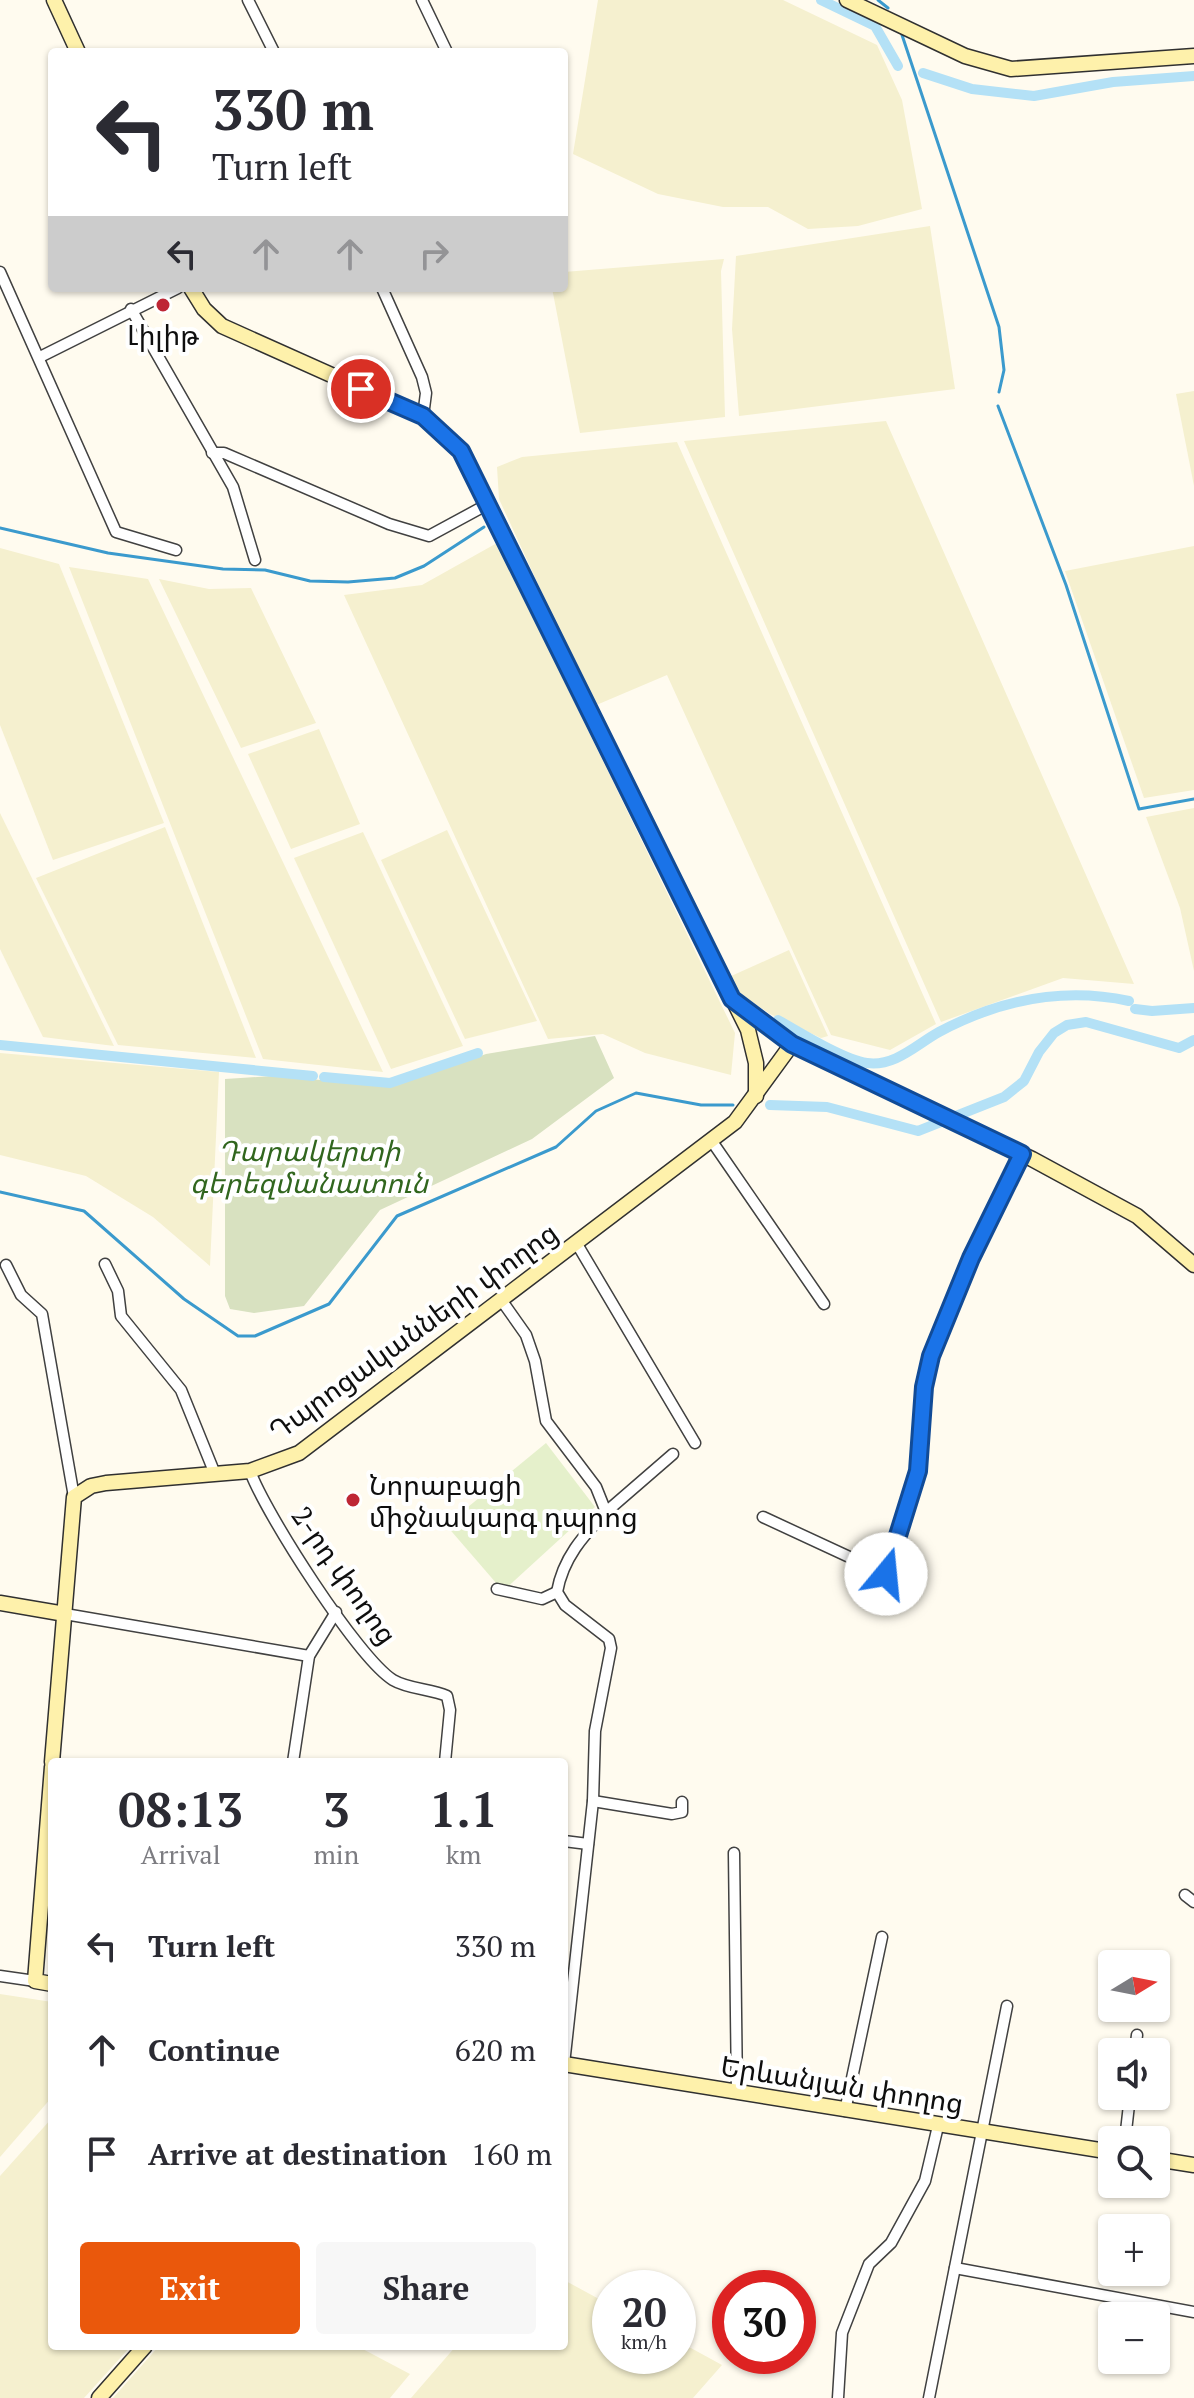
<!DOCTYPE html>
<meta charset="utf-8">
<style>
body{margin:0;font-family:"PT Serif","Noto Sans Armenian",serif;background:#f7f7f7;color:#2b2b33;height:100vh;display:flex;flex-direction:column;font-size:30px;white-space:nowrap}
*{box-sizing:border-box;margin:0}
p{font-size:26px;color:#7c7c81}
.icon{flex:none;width:44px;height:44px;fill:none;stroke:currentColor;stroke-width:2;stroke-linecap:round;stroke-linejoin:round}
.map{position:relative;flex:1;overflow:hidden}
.side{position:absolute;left:48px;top:1758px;width:520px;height:592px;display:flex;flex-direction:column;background:#fff;border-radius:8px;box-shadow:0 2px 6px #0004}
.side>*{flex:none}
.guide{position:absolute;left:48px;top:48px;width:520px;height:244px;border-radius:8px;box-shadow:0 2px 6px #0004;background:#fff;color:#2b2b33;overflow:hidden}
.needle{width:52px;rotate:80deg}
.tools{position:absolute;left:1098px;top:1950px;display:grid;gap:16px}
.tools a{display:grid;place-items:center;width:72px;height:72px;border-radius:8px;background:#fff;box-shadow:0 2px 6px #0004;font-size:40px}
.speed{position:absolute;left:592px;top:2270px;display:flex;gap:16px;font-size:40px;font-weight:700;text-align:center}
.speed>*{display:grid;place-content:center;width:104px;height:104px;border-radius:50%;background:#fff;box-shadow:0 2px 6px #0004;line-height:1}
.speed small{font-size:20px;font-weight:400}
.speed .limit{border:12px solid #d22;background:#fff;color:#111}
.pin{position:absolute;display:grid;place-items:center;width:68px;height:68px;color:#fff;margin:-34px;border:4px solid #fff;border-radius:50%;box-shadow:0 2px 8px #0007}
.me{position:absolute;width:88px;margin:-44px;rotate:17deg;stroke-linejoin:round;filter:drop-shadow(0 0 6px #0008)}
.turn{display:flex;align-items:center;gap:28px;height:168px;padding:0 32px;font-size:36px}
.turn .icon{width:104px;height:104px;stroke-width:2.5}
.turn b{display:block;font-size:56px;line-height:68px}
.lanes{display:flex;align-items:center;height:76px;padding:0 32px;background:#0003;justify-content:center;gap:40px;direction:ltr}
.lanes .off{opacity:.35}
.eta{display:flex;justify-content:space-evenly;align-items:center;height:136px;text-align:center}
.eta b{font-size:48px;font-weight:700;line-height:56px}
.cta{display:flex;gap:16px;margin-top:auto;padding:16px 32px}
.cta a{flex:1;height:92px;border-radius:8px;background:#ea580c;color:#fff;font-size:32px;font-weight:700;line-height:92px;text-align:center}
.cta a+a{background:#f7f7f7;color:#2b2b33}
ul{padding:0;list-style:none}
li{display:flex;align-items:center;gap:24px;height:104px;padding:0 32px}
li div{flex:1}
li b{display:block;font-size:30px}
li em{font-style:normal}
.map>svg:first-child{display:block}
.farmland{fill:#f5f0cf}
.cemetery{fill:#d8e1c0}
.pitch{fill:#e5f0cb}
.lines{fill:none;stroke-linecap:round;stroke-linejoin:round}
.stream{stroke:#3b9acd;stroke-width:3}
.canal{stroke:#b4e1f6;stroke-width:10}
.minor-casing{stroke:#414141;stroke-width:13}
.secondary-casing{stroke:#303030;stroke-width:17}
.minor{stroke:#fff;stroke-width:10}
.secondary{stroke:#fef1ab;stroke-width:14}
.route-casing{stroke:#114b97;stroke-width:20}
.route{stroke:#1a73e8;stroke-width:14}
.poi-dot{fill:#be2635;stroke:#fff;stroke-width:3}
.labels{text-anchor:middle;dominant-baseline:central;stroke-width:8;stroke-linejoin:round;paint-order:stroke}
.poi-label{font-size:28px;fill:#0e0e0e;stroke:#fff}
.park-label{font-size:28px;font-style:italic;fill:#31661e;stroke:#fff}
.street-label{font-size:28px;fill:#0e0e0e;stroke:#fff}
</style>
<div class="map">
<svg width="1194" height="2398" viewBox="0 0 1194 2398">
<rect width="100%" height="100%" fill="#fffbef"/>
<!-- farmland -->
<g class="farmland">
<path d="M598,0H783L877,45L902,100L922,209L858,226L808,229L768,207H723L658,194L573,154Z"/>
<path d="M930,226L955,389L739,416L732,329L736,256Z"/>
<path d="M724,259L721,271L725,417L580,433L552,288H564V272Z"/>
<path d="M1194,391V486L1176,394Z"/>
<path d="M886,421L1134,984L1063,978L941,1022L684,441Z"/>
<path d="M677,442L936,1024L890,1050L831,1035L667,675L594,706L499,499L497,467L522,457Z"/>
<path d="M497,543L735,1033L731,1075L645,1053L603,1034L548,1039L344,595L422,585Z"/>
<path d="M1194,546V790L1144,798L1065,571Z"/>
<path d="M0,548L59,564L164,823L53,860L0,725Z"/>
<path d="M69,567L148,579L383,1072L263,1059Z"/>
<path d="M159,579L209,589L251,588L316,723L241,748Z"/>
<path d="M319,729L360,824L291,849L248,754Z"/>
<path d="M1194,808V971L1180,908L1146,817Z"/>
<path d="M0,813L114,1046L43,1037L0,949Z"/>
<path d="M165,827L256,1058L118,1045L36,878Z"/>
<path d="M447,830L537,1021L465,1039L381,860Z"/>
<path d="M363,832L463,1046L391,1069L294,858Z"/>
<path d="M789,950L828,1036L821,1038L770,1014L739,993L729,977Z"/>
<path d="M0,1053L219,1072L210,1266L153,1217L86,1176L0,1155Z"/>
<path d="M0,1994L52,2002V2097L0,2157Z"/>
<path d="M52,2118V2346H131L84,2398H0V2176Z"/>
<path d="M564,2280L610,2305V2356H678V2341L722,2365L693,2398H411L456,2346H564Z"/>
<path d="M159,2346H357L410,2374L390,2398H113Z"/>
</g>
<!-- cemetery -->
<path class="cemetery" d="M595,1036L614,1078L532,1139L380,1210L304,1306L254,1313L230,1309L225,1296V1079L272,1076L395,1086L486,1054Z"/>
<!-- pitch -->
<path class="pitch" d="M546,1443L595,1507L503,1591L446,1525Z"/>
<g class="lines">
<!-- stream -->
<g class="stream">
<path d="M878,0L888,8"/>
<path d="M902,35L999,327L1004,370L999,392"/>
<path d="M998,406L1066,585L1139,809L1194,799"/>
<path d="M0,528L108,553L223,569L265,570L310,581L348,582L395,578L424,566L484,527"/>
<path d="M0,1192L84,1211L184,1299L238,1336H255L329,1304L397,1216L556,1147L596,1111L636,1093L701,1105H733"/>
</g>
<!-- canal -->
<g class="canal">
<path d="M821,0L875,26L898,66"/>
<path d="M923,73L972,89L1034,96L1113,82L1194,76"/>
<path d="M1135,1009L1152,1011L1194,1008"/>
<path d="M778,1020C799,1032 844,1060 867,1063C895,1067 917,1044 939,1032C999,1000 1063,987 1129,1001"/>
<path d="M0,1045L313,1076"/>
<path d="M324,1077L390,1083L478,1053"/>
<path d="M770,1105L827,1107L918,1131L1004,1097L1024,1081L1039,1052L1054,1033L1067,1025L1086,1022L1179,1048L1194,1040"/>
</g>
<!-- minor casing -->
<g class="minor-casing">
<g id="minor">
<path d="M248,0L274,52"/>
<path d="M422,0L447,52"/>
<path d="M0,272L116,532L176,550"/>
<path d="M382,288L422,377L426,393L423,416"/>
<path d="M131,309L233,487L255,560"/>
<path d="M40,357L178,288"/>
<path d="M212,453H224L389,524L429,536L488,504"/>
<path d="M711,1140L824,1304"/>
<path d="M577,1244L695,1443"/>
<path d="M105,1264L118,1291L121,1316L181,1390L215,1474"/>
<path d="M6,1265L21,1295L42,1314L74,1497"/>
<path d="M502,1301L526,1335L535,1361L546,1421L596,1487L606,1512C583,1536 563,1558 557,1592L565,1605L609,1639L611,1648L595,1731L593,1801L564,2064"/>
<path d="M250,1471C265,1513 358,1658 393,1680C408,1689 431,1689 447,1696L450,1710L445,1762"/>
<path d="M606,1512L673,1454"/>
<path d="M763,1517L886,1574L918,1471L924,1387L931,1356L971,1258L1022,1154"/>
<path d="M497,1589L542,1599L557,1592"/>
<path d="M65,1614L309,1656"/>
<path d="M293,1762L309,1656L336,1612"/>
<path d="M593,1801L672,1814L682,1812V1802"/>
<path d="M564,1841L588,1844"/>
<path d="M734,1853L737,2093"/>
<path d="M1185,1895L1194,1902"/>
<path d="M0,1976L35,1981"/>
<path d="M1135,2052L1137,2035"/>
<path d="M845,2111L882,1937"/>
<path d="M1125,2140L1130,2096"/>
<path d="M955,2268L1194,2312"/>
<path d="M838,2398L842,2333L869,2264L891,2243L925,2181L938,2126"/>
<path d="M929,2398L1007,2006"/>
</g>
</g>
<!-- secondary casing -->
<g class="secondary-casing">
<g id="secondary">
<path d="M54,0L78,52"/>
<path d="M847,0L965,56L1011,69L1194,56"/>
<path d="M191,288L204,309L222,326L423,416L461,451L748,1030L756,1063V1096"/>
<path d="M735,1001L792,1044L1032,1159L1137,1216L1194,1265"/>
<path d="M0,1603L65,1614"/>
<path d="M52,1762L74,1497L91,1486L106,1483L250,1471L299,1453L735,1122L792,1044"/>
<path d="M52,1767L35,1981L52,1984"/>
<path d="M564,2064L1112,2152"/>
<path d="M1156,2159L1194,2165"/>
<path d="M99,2398L145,2346"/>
</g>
</g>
<!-- minor -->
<use href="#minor" class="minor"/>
<!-- secondary -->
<use href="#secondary" class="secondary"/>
</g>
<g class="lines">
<!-- route casing -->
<g class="route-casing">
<path id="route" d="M361,389L423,416L461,451L732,999L792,1044L1022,1154L971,1258L931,1356L924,1387L918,1471L886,1574"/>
</g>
<!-- route -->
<use href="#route" class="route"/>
</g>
<!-- markers -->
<g class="poi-dot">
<circle cx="163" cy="305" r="8"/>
<circle cx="353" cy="1500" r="8"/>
</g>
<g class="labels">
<!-- poi labels -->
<g class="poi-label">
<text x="163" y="334">Լիլիթ</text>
<text x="369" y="1484" text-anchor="start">Նորաբացի<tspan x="369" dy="32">միջնակարգ դպրոց</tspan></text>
</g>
<!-- park labels -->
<g class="park-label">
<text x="309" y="1150">Դարակերտի<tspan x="309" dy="32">գերեզմանատուն</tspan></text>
</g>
<!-- street labels -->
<g class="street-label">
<text transform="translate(413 1331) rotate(-36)">Դպրոցականների փողոց</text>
<text transform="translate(345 1575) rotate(55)">2-րդ փողոց</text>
<text transform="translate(842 2084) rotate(9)">Երևանյան փողոց</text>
</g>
</g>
</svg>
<div class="tools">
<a><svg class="needle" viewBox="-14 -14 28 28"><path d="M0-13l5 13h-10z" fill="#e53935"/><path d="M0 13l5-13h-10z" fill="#7c7c81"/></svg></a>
<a><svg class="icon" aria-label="sound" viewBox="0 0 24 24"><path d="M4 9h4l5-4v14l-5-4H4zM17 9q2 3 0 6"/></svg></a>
<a><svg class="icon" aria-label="search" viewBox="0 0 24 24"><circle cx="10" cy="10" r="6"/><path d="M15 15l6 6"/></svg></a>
<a>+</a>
<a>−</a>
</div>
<div class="speed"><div>20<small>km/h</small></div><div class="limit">30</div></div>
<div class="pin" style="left:361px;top:389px;background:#d93025"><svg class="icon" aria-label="arrive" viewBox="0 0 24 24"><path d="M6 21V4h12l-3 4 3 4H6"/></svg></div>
<svg class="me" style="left:886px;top:1574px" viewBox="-20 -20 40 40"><circle r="19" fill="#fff"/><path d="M0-13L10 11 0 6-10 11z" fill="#1a73e8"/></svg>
<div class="guide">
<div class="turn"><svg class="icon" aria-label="left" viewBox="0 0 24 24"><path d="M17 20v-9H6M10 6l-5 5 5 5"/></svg><div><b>330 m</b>Turn left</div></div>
<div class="lanes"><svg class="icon" aria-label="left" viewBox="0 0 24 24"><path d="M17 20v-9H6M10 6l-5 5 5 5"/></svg><svg class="icon off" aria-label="ahead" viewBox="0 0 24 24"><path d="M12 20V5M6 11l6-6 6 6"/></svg><svg class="icon off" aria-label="ahead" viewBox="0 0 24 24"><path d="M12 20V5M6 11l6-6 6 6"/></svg><svg class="icon off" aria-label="right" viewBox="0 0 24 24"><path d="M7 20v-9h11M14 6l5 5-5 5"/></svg></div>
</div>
<section class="side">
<div class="eta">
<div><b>08:13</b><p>Arrival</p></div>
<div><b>3</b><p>min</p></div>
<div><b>1.1</b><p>km</p></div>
</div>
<ul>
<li><svg class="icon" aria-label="left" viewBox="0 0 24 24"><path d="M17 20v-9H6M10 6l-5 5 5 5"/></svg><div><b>Turn left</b></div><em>330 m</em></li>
<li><svg class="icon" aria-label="ahead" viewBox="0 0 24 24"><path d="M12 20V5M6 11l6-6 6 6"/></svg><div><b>Continue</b></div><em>620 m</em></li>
<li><svg class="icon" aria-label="arrive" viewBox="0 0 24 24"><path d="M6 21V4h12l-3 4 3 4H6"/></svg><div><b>Arrive at destination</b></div><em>160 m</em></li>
</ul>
<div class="cta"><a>Exit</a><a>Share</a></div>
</section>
</div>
